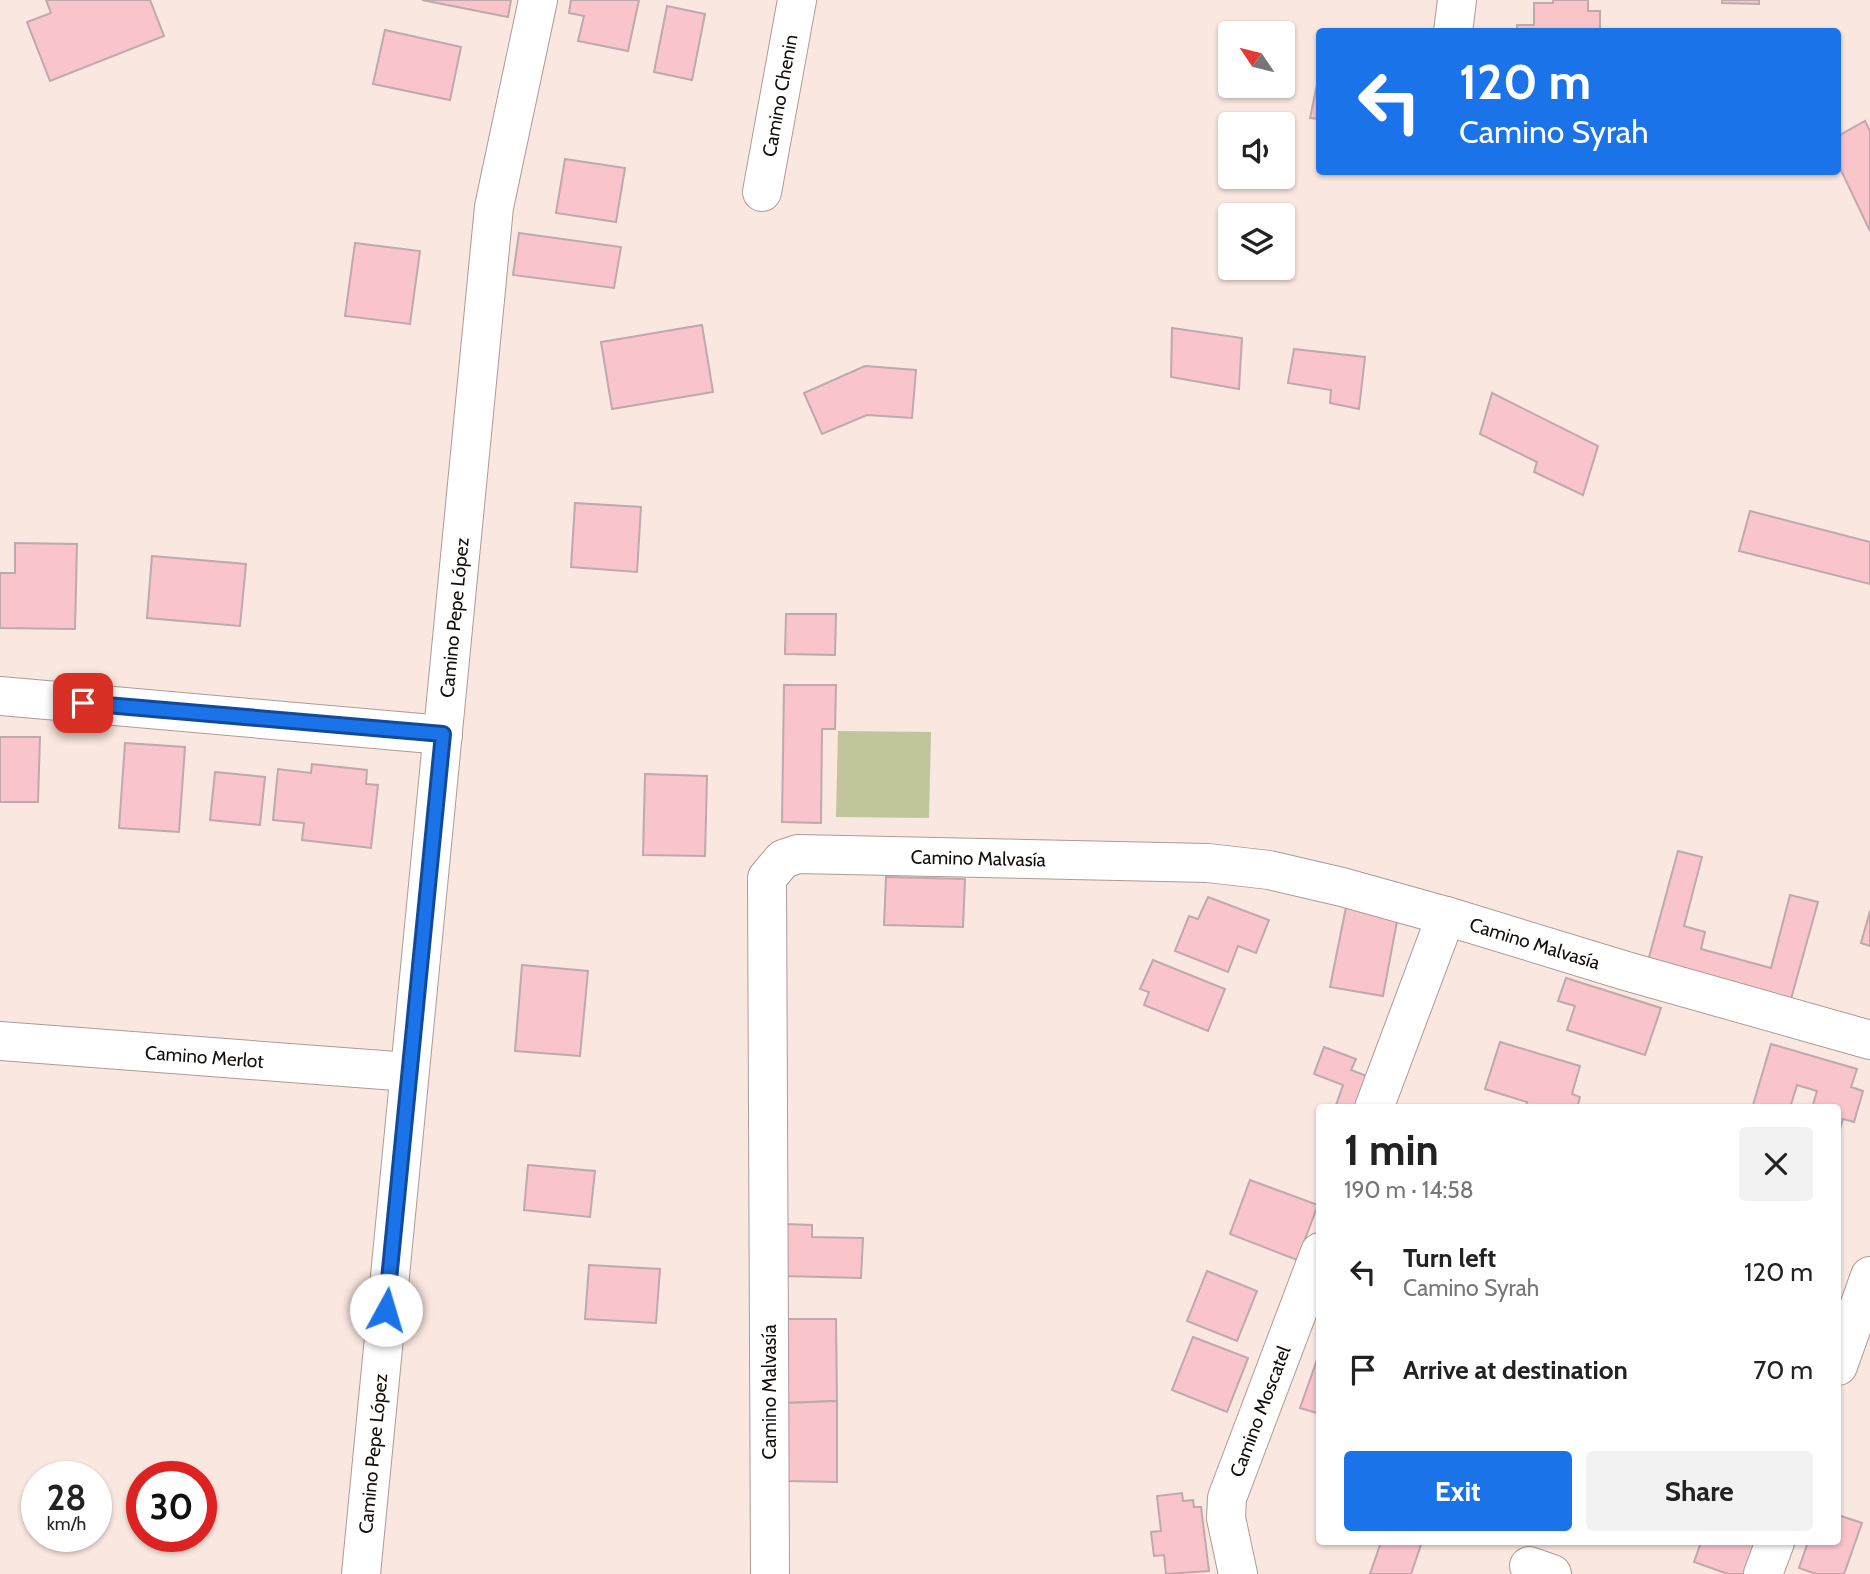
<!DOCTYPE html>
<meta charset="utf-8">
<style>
body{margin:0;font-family:Cabin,sans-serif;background:#f2f2f2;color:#222;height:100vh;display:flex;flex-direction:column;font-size:26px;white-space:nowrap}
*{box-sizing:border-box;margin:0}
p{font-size:23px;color:#767676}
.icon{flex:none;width:38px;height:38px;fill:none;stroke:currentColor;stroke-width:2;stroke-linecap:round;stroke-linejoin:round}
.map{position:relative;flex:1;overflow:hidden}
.side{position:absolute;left:1316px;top:1104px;width:525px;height:441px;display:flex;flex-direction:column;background:#fff;border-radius:7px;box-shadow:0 2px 5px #0004}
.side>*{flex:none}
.banner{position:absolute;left:1316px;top:28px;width:525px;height:147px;border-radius:7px;box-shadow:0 2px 5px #0004;background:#1a73e8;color:#fff;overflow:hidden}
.needle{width:46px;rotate:305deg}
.fabs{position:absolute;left:1218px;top:21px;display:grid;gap:14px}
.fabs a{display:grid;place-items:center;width:77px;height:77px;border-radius:7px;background:#fff;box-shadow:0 2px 5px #0004;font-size:35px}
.speed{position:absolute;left:21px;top:1461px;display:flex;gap:14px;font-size:35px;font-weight:700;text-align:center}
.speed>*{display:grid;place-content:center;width:91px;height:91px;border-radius:50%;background:#fff;box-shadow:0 2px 5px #0004;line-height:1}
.speed small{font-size:18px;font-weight:400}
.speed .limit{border:10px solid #d22;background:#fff;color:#111}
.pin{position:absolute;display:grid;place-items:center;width:60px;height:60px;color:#fff;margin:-30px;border-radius:14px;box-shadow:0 4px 10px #0006}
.me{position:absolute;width:77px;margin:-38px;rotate:6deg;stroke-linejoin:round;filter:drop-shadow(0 0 5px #0008)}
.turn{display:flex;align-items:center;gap:24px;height:147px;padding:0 28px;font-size:32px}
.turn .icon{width:91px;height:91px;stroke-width:2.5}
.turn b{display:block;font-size:49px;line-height:60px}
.round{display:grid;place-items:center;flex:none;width:74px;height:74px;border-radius:7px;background:#f2f2f2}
.summary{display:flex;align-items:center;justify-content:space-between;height:119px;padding:0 28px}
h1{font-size:42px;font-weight:700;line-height:52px}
.cta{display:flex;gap:14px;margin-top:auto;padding:14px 28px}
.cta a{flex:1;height:80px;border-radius:7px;background:#1a73e8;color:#fff;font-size:28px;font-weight:700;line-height:80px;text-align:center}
.cta a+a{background:#f2f2f2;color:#222}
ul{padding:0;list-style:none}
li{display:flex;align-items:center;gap:21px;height:98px;padding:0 28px}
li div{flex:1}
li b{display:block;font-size:26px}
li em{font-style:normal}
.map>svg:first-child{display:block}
.green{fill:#c1c59c}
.building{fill:#fac4cb;stroke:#bea9ab;stroke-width:2}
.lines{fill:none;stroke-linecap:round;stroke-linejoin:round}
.street-casing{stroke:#ad9b94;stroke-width:40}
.street{stroke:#fff;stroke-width:38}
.route-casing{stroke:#114b97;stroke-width:18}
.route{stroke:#1a73e8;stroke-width:12}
.labels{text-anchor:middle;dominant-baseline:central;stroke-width:6;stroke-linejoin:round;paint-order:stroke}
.street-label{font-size:19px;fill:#140e0b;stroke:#fff}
</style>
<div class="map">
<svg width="1870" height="1574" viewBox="0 0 1870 1574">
<rect width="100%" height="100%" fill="#fae7df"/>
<!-- green -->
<path class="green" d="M838,731L931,732L929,818L836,817Z"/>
<!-- building -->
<g class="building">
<path d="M46,0H150L164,36L50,81L27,22L51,13Z"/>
<path d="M422,0H511L508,17Z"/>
<path d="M571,0H639L628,51L578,41L584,16L569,13Z"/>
<path d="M1553,0H1588V11H1600V32H1517V25H1534V3H1553Z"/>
<path d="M1722,0H1759V4L1722,3Z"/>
<path d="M667,6L705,14L692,80L654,72Z"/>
<path d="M385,30L461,47L450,100L373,84Z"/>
<path d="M1320,70V119L1310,118Z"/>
<path d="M1865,121L1870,131V231L1838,164V136Z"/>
<path d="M565,159L625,168L616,222L556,213Z"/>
<path d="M519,233L621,247L614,288L513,275Z"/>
<path d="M355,243L420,251L410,324L345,316Z"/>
<path d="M702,325L713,392L612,409L601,342Z"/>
<path d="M1172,328L1242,338L1239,389L1171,377Z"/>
<path d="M1294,349L1365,357L1359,409L1330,403L1331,390L1288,383Z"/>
<path d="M865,366L916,370L912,418L867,415L822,434L804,393Z"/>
<path d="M1492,393L1598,446L1583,495L1534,472L1537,462L1480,434Z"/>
<path d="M575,503L641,507L637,572L571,567Z"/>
<path d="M1750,511L1870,542V584L1739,551Z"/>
<path d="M15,543L77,544L75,629L0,628V573H15Z"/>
<path d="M152,556L246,564L240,626L147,618Z"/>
<path d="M786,614H836L835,655L785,654Z"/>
<path d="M784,685H836L835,729H822L821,823L782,822Z"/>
<path d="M0,737H40L38,802H0Z"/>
<path d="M125,743L185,747L179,832L119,828Z"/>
<path d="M312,764L367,770L366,784L378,785L371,848L302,840L304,823L273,820L278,769L311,773Z"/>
<path d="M215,772L265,777L260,825L210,820Z"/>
<path d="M645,774L707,776L705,856L643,855Z"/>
<path d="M1678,851L1702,857L1684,926L1705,932L1701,949L1771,968L1790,895L1818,902L1791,999L1648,961Z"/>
<path d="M886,877L965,879L963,927L884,925Z"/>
<path d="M1208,897L1269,920L1256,953L1238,946L1228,972L1175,951L1189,916L1198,919Z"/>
<path d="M1346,907L1398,916L1383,996L1330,987Z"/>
<path d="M1870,911V946L1861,943Z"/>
<path d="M1153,960L1225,989L1208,1031L1144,1005L1149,992L1140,989Z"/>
<path d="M522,965L588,971L580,1056L515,1051Z"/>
<path d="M1566,978L1661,1008L1645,1055L1567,1030L1575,1006L1558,1001Z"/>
<path d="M1500,1042L1580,1066L1572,1094L1580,1097L1577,1108H1526L1527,1102L1485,1089Z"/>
<path d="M1771,1044L1857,1069L1851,1087L1863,1091L1854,1122L1843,1119L1838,1136V1108H1812L1817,1091L1797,1085L1790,1108H1762L1753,1105Z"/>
<path d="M1324,1047L1356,1059L1351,1070L1372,1078L1361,1108H1335L1343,1085L1314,1074Z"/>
<path d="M528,1165L595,1171L590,1217L524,1210Z"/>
<path d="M1250,1180L1318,1205L1297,1260L1230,1234Z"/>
<path d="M785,1224L812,1225V1237L863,1238L861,1278L783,1276Z"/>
<path d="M589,1265L660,1269L656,1323L585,1319Z"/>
<path d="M1207,1271L1257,1291L1237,1341L1187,1321Z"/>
<path d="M785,1319H836L837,1401L786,1403Z"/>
<path d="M1193,1337L1248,1358L1227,1412L1172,1390Z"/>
<path d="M1319,1354H1320V1414L1300,1408Z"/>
<path d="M837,1401V1482L786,1481V1403Z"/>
<path d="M1182,1493L1183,1501L1193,1500L1194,1507H1201L1209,1571L1166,1574L1164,1555L1154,1556L1151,1532L1161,1531L1157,1496Z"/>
<path d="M1838,1515L1862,1523L1844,1574H1816L1799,1568L1808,1542H1838Z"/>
<path d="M1381,1542H1422L1411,1574H1370Z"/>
<path d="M1701,1542H1763L1752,1574H1728L1694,1562Z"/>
</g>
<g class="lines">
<!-- street casing -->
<g class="street-casing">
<g id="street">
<path d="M1453,32L1457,0"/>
<path id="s1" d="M762,192L797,0"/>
<path d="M0,696L443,735"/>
<path id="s2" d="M0,1041L409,1072"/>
<path d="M1374,1108L1446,916"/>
<path d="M1838,1366L1870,1276"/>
<path d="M1529,1566L1552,1574"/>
<path id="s3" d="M361,1574L494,207L538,0"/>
<path id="s4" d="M770,1574L767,878L783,859L798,854L1208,863L1269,870L1342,887L1446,916L1626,971L1870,1040"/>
<path id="s5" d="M1238,1574L1226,1518L1227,1498L1320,1252"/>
<path d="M1763,1574L1775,1542"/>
</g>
</g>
<!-- street -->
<use href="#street" class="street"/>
</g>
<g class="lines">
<!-- route casing -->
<g class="route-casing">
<path id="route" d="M83,703L443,734L386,1310"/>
</g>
<!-- route -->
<use href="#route" class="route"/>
</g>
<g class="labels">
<!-- street labels -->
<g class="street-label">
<text stroke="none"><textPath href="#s1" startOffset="98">Camino Chenin</textPath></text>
<text stroke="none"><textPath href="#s3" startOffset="961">Camino Pepe López</textPath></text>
<text stroke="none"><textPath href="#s4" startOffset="917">Camino Malvasía</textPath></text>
<text stroke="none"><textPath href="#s4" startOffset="1484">Camino Malvasía</textPath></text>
<text stroke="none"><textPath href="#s2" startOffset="205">Camino Merlot</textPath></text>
<text transform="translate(769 1392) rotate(-90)">Camino Malvasía</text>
<text stroke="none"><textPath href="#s5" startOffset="170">Camino Moscatel</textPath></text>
<text stroke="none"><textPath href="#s3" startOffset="121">Camino Pepe López</textPath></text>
</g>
</g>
</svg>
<div class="fabs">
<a><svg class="needle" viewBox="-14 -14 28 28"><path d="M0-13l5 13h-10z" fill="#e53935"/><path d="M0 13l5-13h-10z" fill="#767676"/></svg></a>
<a><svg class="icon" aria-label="sound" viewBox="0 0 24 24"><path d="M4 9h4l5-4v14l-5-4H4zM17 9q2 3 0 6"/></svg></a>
<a><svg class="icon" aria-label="layers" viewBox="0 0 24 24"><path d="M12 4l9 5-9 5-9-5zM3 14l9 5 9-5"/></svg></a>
</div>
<div class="speed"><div>28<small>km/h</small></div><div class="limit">30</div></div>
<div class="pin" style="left:83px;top:703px;background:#d93025"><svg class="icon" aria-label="arrive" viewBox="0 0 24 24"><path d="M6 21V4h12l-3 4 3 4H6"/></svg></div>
<svg class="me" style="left:386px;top:1310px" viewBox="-20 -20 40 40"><circle r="19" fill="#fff"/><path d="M0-13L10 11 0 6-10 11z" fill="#1a73e8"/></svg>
<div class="banner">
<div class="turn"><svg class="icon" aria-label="left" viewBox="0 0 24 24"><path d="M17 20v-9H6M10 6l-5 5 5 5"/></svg><div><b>120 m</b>Camino Syrah</div></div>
</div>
<section class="side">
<div class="summary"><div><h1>1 min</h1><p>190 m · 14:58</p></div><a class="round"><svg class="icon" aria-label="close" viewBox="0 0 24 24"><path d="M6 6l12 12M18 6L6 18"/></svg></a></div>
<ul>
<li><svg class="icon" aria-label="left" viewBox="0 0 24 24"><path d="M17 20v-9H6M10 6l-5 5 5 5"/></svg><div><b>Turn left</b><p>Camino Syrah</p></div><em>120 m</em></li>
<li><svg class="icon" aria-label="arrive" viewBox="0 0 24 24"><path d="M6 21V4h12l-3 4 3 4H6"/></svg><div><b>Arrive at destination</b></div><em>70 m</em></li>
</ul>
<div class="cta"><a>Exit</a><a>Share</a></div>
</section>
</div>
